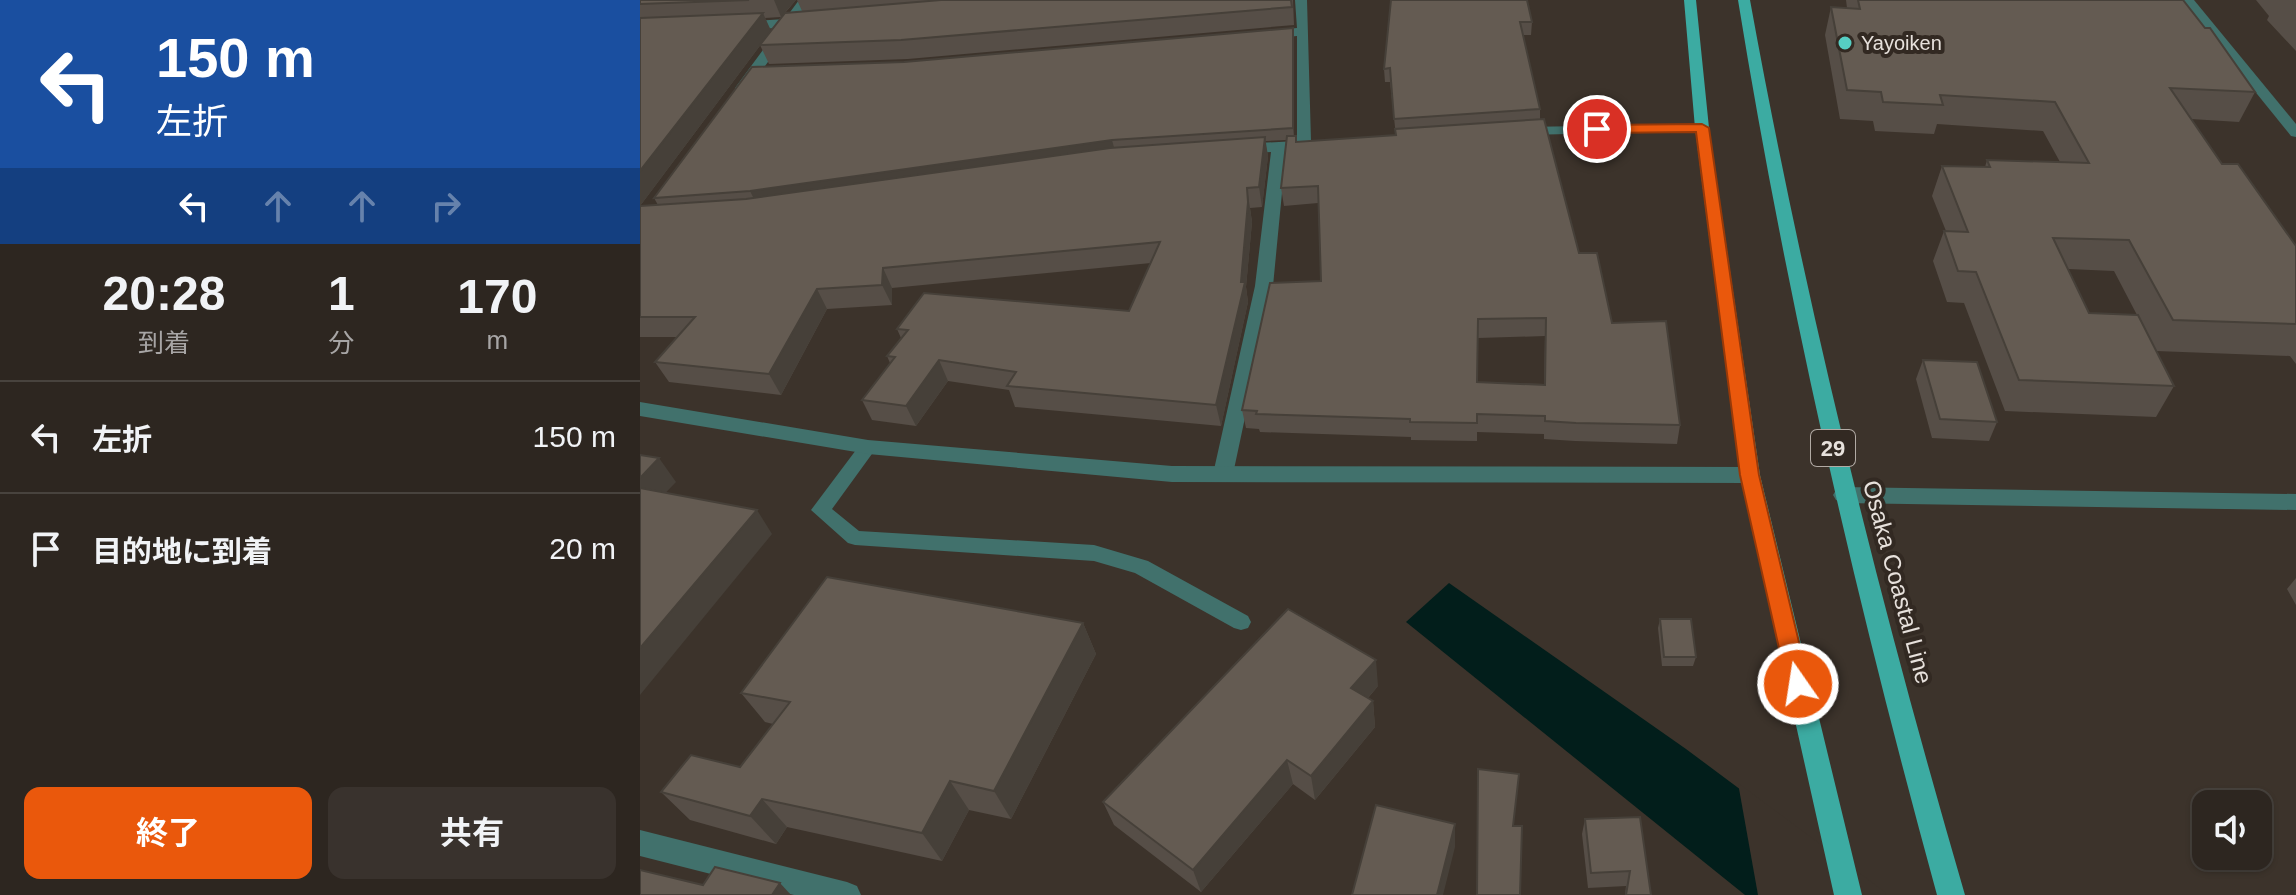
<!DOCTYPE html>
<html lang="ja">
<meta charset="utf-8">
<style>
body{margin:0;font-family:Helvetica,"Noto Sans JP",sans-serif;background:#39322d;color:#f1f3f6;height:100vh;display:flex;flex-direction:column;font-size:30px;white-space:nowrap}
*{box-sizing:border-box;margin:0}
p{font-size:26px;color:#a7a5a5}
.icon{flex:none;width:44px;height:44px;fill:none;stroke:currentColor;stroke-width:2;stroke-linecap:round;stroke-linejoin:round}
.map{position:relative;flex:1;overflow:hidden}
.side{display:flex;flex-direction:column;background:#2d2620;width:640px}
.side>*{flex:none}
.hud{background:#1a4fa0;color:#fff;overflow:hidden}
.fabs{position:absolute;left:1552px;top:790px;display:grid;gap:16px}
.fabs a{display:grid;place-items:center;width:80px;height:80px;border-radius:16px;background:#2d2620;box-shadow:0 2px 6px #0004,0 0 0 2px #48433e;font-size:40px}
.pin{position:absolute;display:grid;place-items:center;width:68px;height:68px;color:#fff;margin:-34px;border:4px solid #fff;border-radius:50%;box-shadow:0 2px 8px #0007}
.me{position:absolute;width:88px;margin:-44px;rotate:347deg;stroke-linejoin:round;filter:drop-shadow(0 0 6px #0008)}
.turn{display:flex;align-items:center;gap:28px;height:168px;padding:0 24px;font-size:36px}
.turn .icon{width:104px;height:104px;stroke-width:2.5}
.turn b{display:block;font-size:56px;line-height:68px}
.lanes{display:flex;align-items:center;height:76px;padding:0 24px;background:#0003;justify-content:center;gap:40px;direction:ltr}
.lanes .off{opacity:.35}
.eta{display:flex;justify-content:space-evenly;align-items:center;height:136px;text-align:center}
.eta b{font-size:48px;font-weight:700;line-height:56px}
.button{display:flex;gap:16px;margin-top:auto;padding:16px 24px}
.button a{flex:1;height:92px;border-radius:16px;background:#ea580c;color:#fff;font-size:32px;font-weight:700;line-height:92px;text-align:center}
.button a+a{background:#39322d;color:#f1f3f6}
ul{padding:0;list-style:none}
li{display:flex;align-items:center;gap:24px;height:112px;padding:0 24px;border-top:2px solid #48433e}
li div{flex:1}
li b{display:block;font-size:30px}
li em{font-style:normal}
main{display:flex;flex:1;min-height:0}
.map>svg:first-child{display:block}
.water{fill:#021e1b}
.pier{fill:#3c332b}
.lines{fill:none;stroke-linecap:round;stroke-linejoin:round}
.service{fill:#41716c;fill-rule:evenodd}
.minor{fill:#41716c;fill-rule:evenodd}
.tertiary{fill:#41716c;fill-rule:evenodd}
.primary{fill:#3caba2;fill-rule:evenodd}
.wall{fill:#564e47;fill-rule:evenodd}
.shaded-wall{fill:#464039}
.building{fill:#645b52;stroke:#464039;stroke-width:2;fill-rule:evenodd}
.route{fill:#ea580c;stroke:#983908;stroke-width:2}
.poi-dot{fill:#56cec3;stroke:#322922;stroke-width:3}
.labels{text-anchor:middle;dominant-baseline:central;stroke-width:8;stroke-linejoin:round;paint-order:stroke}
.far-poi-label{font-size:20px;fill:#e7e1dc;stroke:#322922;text-anchor:start}
.shield{fill:#322922;stroke:#b1aaa4;stroke-width:2}
.shield-label{font-size:22px;font-weight:bold;fill:#e7e1dc}
.street-label{font-size:24px;fill:#e7e1dc;stroke:#322922}
</style>
<main>
<section class="side">
<div class="hud">
<div class="turn"><svg class="icon" aria-label="left" viewBox="0 0 24 24"><path d="M17 20v-9H6M10 6l-5 5 5 5"/></svg><div><b>150 m</b>左折</div></div>
<div class="lanes"><svg class="icon" aria-label="left" viewBox="0 0 24 24"><path d="M17 20v-9H6M10 6l-5 5 5 5"/></svg><svg class="icon off" aria-label="ahead" viewBox="0 0 24 24"><path d="M12 20V5M6 11l6-6 6 6"/></svg><svg class="icon off" aria-label="ahead" viewBox="0 0 24 24"><path d="M12 20V5M6 11l6-6 6 6"/></svg><svg class="icon off" aria-label="right" viewBox="0 0 24 24"><path d="M7 20v-9h11M14 6l5 5-5 5"/></svg></div>
</div>
<div class="eta">
<div><b>20:28</b><p>到着</p></div>
<div><b>1</b><p>分</p></div>
<div><b>170</b><p>m</p></div>
</div>
<ul>
<li><svg class="icon" aria-label="left" viewBox="0 0 24 24"><path d="M17 20v-9H6M10 6l-5 5 5 5"/></svg><div><b>左折</b></div><em>150 m</em></li>
<li><svg class="icon" aria-label="arrive" viewBox="0 0 24 24"><path d="M6 21V4h12l-3 4 3 4H6"/></svg><div><b>目的地に到着</b></div><em>20 m</em></li>
</ul>
<div class="button"><a>終了</a><a>共有</a></div>
</section>
<div class="map">
<svg width="1656" height="895" viewBox="0 0 1656 895">
<rect width="100%" height="100%" fill="#3c332b"/>
<!-- water -->
<path class="water" d="M809,583L1046,749L1242,895H1105L766,622Z"/>
<!-- pier -->
<path class="pier" d="M1098,783L1245,892L1246,895H1118Z"/>
<g class="lines">
<!-- service -->
<path class="service" d="M228,441L237,447L192,509L219,531L454,545L508,561L608,616L611,622L608,628L601,630L594,628L495,573L454,561L215,545L208,543L171,510L222,442Z"/>
<!-- minor -->
<g class="minor">
<path d="M159,0H171L158,18L171,22L153,27L107,91H97L95,88L139,28L100,30L93,26L100,22L145,19Z"/>
<path d="M655,0H667L671,141L679,145L671,150L646,151L633,286L593,474L590,479H576L573,474L615,286L631,152L599,154L591,149L599,144L657,141V36L626,39L619,35L626,31L657,28Z"/>
<path d="M1062,124L1067,125V131L882,135L875,131L882,127Z"/>
<path d="M0,830L207,882L217,886L221,895H154L0,856Z"/>
</g>
<!-- tertiary -->
<g class="tertiary">
<path d="M1541,0H1554L1656,124V137L1651,136Z"/>
<path d="M0,402L228,440L532,466L1110,467L1117,470L1120,475L1117,480L1110,483L532,482L228,454L0,416Z"/>
<path d="M1203,487L1656,494V510L1203,503L1196,500L1193,495L1196,490Z"/>
</g>
<!-- primary -->
<g class="primary">
<path d="M1044,0H1056L1069,128L1120,475L1222,895H1194L1100,475L1055,128Z"/>
<path d="M1098,0H1110C1165,303 1239,600 1325,895H1297C1216,600 1147,302 1098,0Z"/>
</g>
</g>
<!-- wall -->
<g class="wall">
<path d="M0,0H156L145,13L162,11L157,0H653L654,25L268,59L129,64L120,45L141,17L125,18L131,31L0,206L18,205L14,198L264,62L653,28L654,39V136L656,142L756,136L750,82H745L744,69L751,0L892,22L891,35H883L900,109V119L939,253L972,323L1040,425L1037,444L935,441L904,439V434L837,432V441L771,440V437L620,432L619,429L606,428L602,410L681,281L678,203L644,206L641,188L646,140L625,141L628,156L622,207L610,208L612,222L606,287L608,302L581,426L375,407L369,390L308,381L276,426L232,420L222,400L250,363L247,356L261,338L257,329L489,311L511,263L252,288V305L187,309L141,395L29,382L15,362L37,337H0ZM905,336L904,384L837,382L838,338Z"/>
<path d="M1206,0H1543L1615,92L1599,122L1551,119L1582,164L1656,246V364L1650,356L1516,351L1534,386L1516,417L1365,411L1324,303L1307,302L1293,261L1304,231H1306L1292,196L1302,166L1345,167L1347,160L1420,162L1403,131L1297,124L1294,134L1235,131L1233,121L1200,119L1185,35L1191,7L1207,8ZM1428,269L1474,271L1497,315L1449,313Z"/>
<path d="M1616,0H1656V51L1627,20L1629,16Z"/>
<path d="M1283,360L1357,422L1349,441L1292,438L1276,379Z"/>
<path d="M1656,578V605L1647,589Z"/>
<path d="M1020,619L1056,657L1053,666H1022L1018,628Z"/>
<path d="M443,623L456,654L371,819L329,810L302,861L147,827L136,844L50,820L21,792L100,767L133,724L125,722L101,693Z"/>
<path d="M738,686L728,698L733,701L735,727L675,800L653,784L561,892L474,825L463,802Z"/>
<path d="M945,819L1011,895H985L986,886L948,888L942,834Z"/>
</g>
<!-- shaded-wall -->
<g class="shaded-wall">
<path d="M134,0H156L141,17Z"/>
<path d="M123,13L131,31L0,206V171Z"/>
<path d="M653,28L654,39V139L653,128Z"/>
<path d="M625,137L628,156L622,207L619,187Z"/>
<path d="M472,140L475,151L116,203L110,191Z"/>
<path d="M607,188L612,222L606,287L608,302L581,426L576,405L601,282Z"/>
<path d="M243,268L252,288V305L242,285Z"/>
<path d="M177,289L187,309L141,395L129,374Z"/>
<path d="M299,360L308,381L276,426L266,406Z"/>
<path d="M19,458L36,482L9,510L0,498V478Z"/>
<path d="M117,510L132,534L0,695V648Z"/>
<path d="M443,623L456,654L371,819L354,791Z"/>
<path d="M736,660L738,686L714,714L711,688Z"/>
<path d="M733,701L735,727L675,800L671,776Z"/>
<path d="M647,760L653,784L561,892L553,870Z"/>
<path d="M310,781L329,810L302,861L282,833Z"/>
<path d="M122,799L147,827L136,844L110,816Z"/>
<path d="M815,824V847L803,895H797Z"/>
<path d="M140,883L151,895H132Z"/>
</g>
<!-- building -->
<g class="building">
<path d="M0,0H109L0,4Z"/>
<path d="M301,0H651L652,7L261,40L120,45L145,13Z"/>
<path d="M751,0H887L892,22H880L900,109L754,119L750,68L744,69Z"/>
<path d="M1218,0H1543L1565,28H1570L1615,92L1530,88L1582,164H1598L1656,246V324L1533,320L1489,240L1413,238L1449,313L1498,315L1534,386L1379,380L1336,272L1318,271L1304,231L1328,232L1302,166L1350,167L1347,160L1449,163L1415,102L1300,95L1303,105L1243,102L1241,92L1207,90L1191,7L1220,9Z"/>
<path d="M123,13L0,171V18Z"/>
<path d="M653,28V128L472,140L110,191L14,198L112,67L264,62Z"/>
<path d="M904,119L939,253H957L972,323L1026,321L1040,425L936,423L905,421V416L837,414V423L770,422V419L616,414L617,411L602,410L630,283L681,281L678,186L641,188L647,136H656V142L756,135L755,129ZM906,318L905,385L837,382L838,319Z"/>
<path d="M625,137L619,187L607,188L608,202L601,282H605L576,405L367,386L376,372L299,360L266,406L222,400L255,357L247,356L268,330L257,329L284,293L489,311L520,242L243,268L242,285L177,289L129,374L15,362L55,317H0V206L106,199L470,148Z"/>
<path d="M1283,360L1337,362L1357,422L1300,419Z"/>
<path d="M0,455L19,458L0,478Z"/>
<path d="M0,488L117,510L0,648Z"/>
<path d="M187,577L443,623L354,791L310,781L282,833L122,799L110,816L21,792L51,755L100,767L150,702L101,693Z"/>
<path d="M648,609L736,660L711,688L733,701L671,776L647,760L553,870L463,802Z"/>
<path d="M1020,619H1051L1056,657H1024Z"/>
<path d="M838,769L879,774L873,826H882L880,895H837Z"/>
<path d="M736,805L815,824L797,895H712Z"/>
<path d="M1000,817L1011,895H986L990,871L951,873L945,819Z"/>
<path d="M75,867L140,883L132,895H0V870L63,885Z"/>
</g>
<!-- route -->
<path class="route" d="M1062,124L1069,128L1119,475L1169,684L1166,690L1158,693L1151,690L1147,684L1100,475L1056,132L957,133L951,129L957,125Z"/>
<!-- markers -->
<circle class="poi-dot" cx="1205" cy="43" r="8"/>
<g class="labels">
<!-- far-poi labels -->
<g class="far-poi-label">
<text x="1221" y="43">Yayoiken</text>
</g>
<!-- shield labels -->
<rect class="shield" x="1171" y="430" width="44" height="36" rx="6"/>
<g class="shield-label">
<text x="1193" y="448">29</text>
</g>
<!-- street labels -->
<g class="street-label">
<text transform="translate(1258 582) rotate(75)">Osaka Coastal Line</text>
</g>
</g>
</svg>
<div class="fabs">
<a><svg class="icon" aria-label="sound" viewBox="0 0 24 24"><path d="M4 9h4l5-4v14l-5-4H4zM17 9q2 3 0 6"/></svg></a>
</div>
<div class="pin" style="left:957px;top:129px;background:#d93025"><svg class="icon" aria-label="arrive" viewBox="0 0 24 24"><path d="M6 21V4h12l-3 4 3 4H6"/></svg></div>
<svg class="me" style="left:1158px;top:684px" viewBox="-20 -20 40 40"><circle r="17" fill="#ea580c" stroke="#fff" stroke-width="3"/><path d="M0-11L8 9 0 5-8 9z" fill="#fff"/></svg>
</div>
</main>
